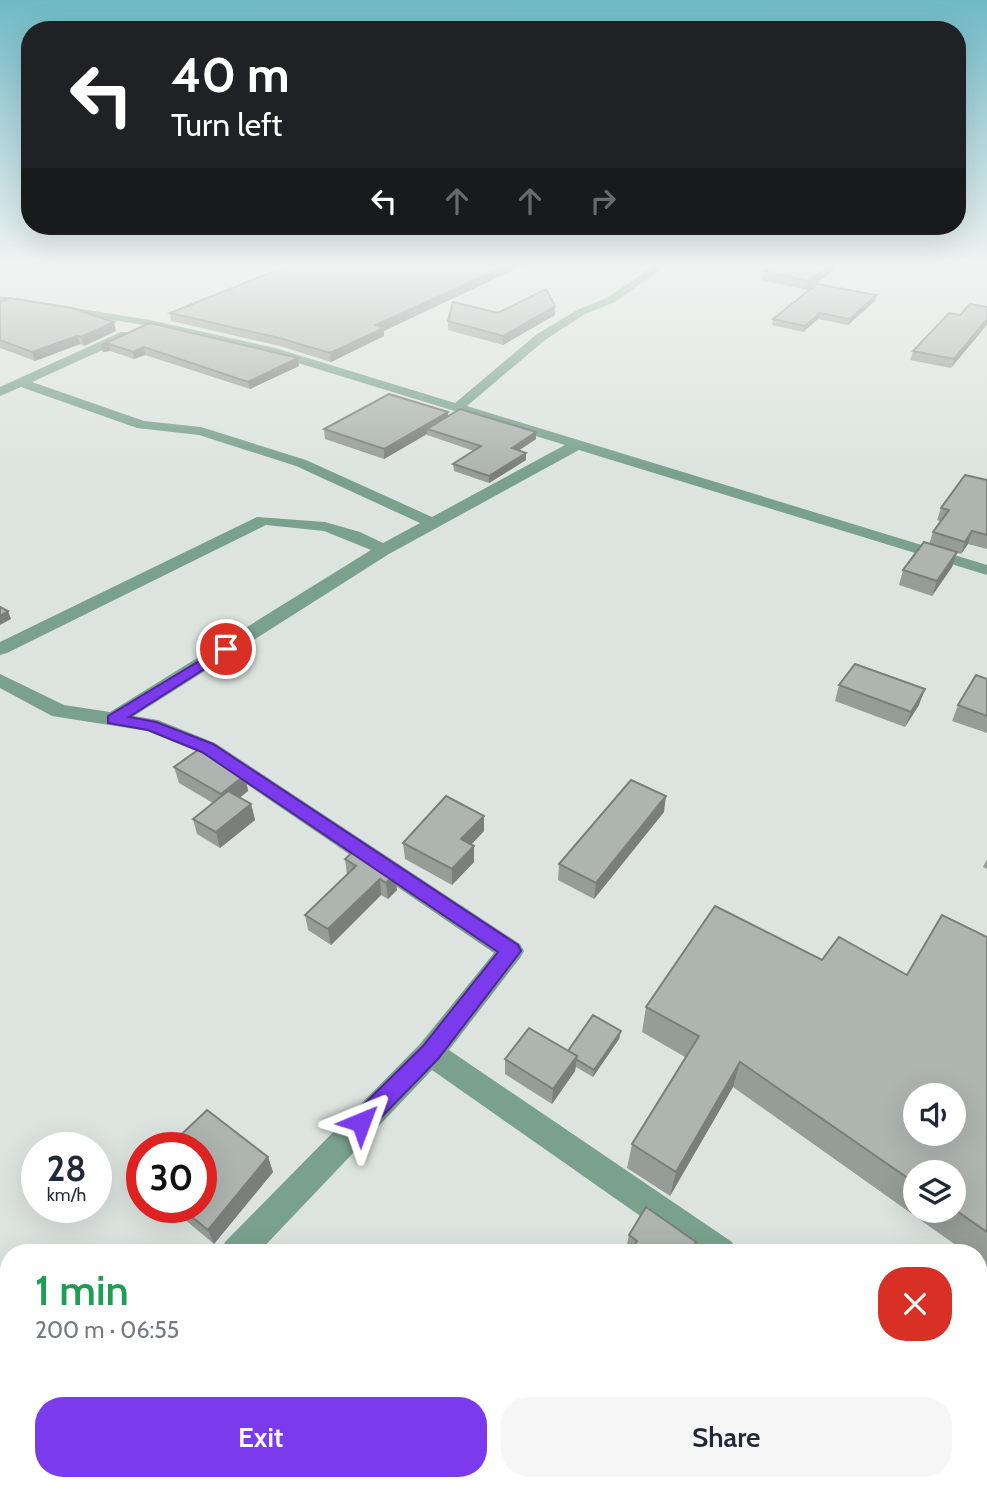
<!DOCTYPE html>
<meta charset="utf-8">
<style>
body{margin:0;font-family:Cabin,sans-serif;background:#f6f6f7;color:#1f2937;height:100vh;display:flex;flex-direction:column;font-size:26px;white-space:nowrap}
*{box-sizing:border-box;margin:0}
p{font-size:23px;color:#747a83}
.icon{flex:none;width:38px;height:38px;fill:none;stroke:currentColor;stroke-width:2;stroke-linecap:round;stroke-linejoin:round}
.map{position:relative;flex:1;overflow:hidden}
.drawer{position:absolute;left:0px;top:1244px;width:987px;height:247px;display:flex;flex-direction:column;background:#fff;border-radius:28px 28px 0 0;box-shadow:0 7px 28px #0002}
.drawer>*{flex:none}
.hud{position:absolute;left:21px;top:21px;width:945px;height:214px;border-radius:28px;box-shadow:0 7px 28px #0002;background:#202124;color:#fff;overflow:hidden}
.controls{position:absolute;left:903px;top:1083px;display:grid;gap:14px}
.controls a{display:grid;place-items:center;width:63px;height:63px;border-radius:50%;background:#fff;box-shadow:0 7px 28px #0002;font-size:35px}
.speed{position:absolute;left:21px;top:1132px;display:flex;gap:14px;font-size:35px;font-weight:700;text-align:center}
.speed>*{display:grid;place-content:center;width:91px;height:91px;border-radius:50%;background:#fff;box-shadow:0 7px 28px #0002;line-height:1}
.speed small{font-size:18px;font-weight:400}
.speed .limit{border:10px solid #d22;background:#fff;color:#111}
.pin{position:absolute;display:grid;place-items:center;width:60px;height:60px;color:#fff;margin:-30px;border:4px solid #fff;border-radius:50%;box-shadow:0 2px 7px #0007}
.me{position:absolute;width:77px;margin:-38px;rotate:44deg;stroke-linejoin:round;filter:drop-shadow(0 0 5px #0008)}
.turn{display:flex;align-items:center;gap:24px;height:147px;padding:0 35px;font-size:32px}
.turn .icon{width:91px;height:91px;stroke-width:2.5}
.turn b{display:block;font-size:49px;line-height:60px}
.lanes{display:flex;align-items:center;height:66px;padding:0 35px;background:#0003;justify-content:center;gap:35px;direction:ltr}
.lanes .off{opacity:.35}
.round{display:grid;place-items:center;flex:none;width:74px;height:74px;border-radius:28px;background:#f6f6f7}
.head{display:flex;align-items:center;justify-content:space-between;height:119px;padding:0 35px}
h1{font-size:42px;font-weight:600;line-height:52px;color:#1e9e55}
.cta{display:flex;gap:14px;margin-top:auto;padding:14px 35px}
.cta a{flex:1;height:80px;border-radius:28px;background:#7c3aed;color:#fff;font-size:28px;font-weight:600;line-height:80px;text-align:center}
.cta a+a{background:#f6f6f7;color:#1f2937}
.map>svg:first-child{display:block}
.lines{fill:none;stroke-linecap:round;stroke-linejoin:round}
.street{fill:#7aa18d;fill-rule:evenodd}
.wall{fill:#969c98;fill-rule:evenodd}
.shaded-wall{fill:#7a7f7c}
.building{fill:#aeb5b1;stroke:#7a7f7c;stroke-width:2;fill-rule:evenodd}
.route{fill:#7c3aed;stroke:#51269a;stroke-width:2}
</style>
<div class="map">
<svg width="987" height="1490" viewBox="0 0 987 1490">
<rect width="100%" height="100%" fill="#dde4e0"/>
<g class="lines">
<!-- street -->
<g class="street">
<path d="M659,262H671L615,302L585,314L545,340L467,406L987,565V575L579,450L389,554L134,716L158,720L215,743L520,944L524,951L520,958L449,1050L732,1242L737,1253H693L432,1070L258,1253H220L225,1242L420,1044L494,953L201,753L147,731L52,716L0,688V674L64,705L110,712L371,550L324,531L266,525L7,653L0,655V642L257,517L325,522L360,532L383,543L420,523L296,466L199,435L137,428L21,387L0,396V387L121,332H129V338L32,382L144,421L201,427L306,460L432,517L565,445L272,355L150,326L0,302V296L150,320L275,348L455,403L537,334L577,310L607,298Z"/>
<path d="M978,1418L987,1421V1461L978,1458Z"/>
<path d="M9,1467V1482H36L32,1490H0V1473Z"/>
</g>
</g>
<!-- wall -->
<g class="wall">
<path d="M835,270L807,290L762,280L764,271Z"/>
<path d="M876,295L875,301L848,325L818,319L803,332L772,325L773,319Z"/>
<path d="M0,302L116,331L84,346L80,344L35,361L0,348Z"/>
<path d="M970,304L951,368L910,360L913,351L960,315Z"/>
<path d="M555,306V315L503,345L448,330V321L498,313Z"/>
<path d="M170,313L384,331V336L331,362L280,346L171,321Z"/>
<path d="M150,323L299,366L250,389L145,355L134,359L110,351L103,352L101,345Z"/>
<path d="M448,412V416L536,439L519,450L526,453V460L489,483L454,471L453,464L474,451L427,435V434L384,459L325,439L324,429Z"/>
<path d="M987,480V549L968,544L961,554L957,553L952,567L932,596L899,585L903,570L929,544L933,532L940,521L937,520L941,508Z"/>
<path d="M987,679V733L952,721L958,705Z"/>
<path d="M839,685L919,705L905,727L835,701Z"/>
<path d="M174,767L245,775L248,791L240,797L251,804L255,820L220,848L197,834L193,819L213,803L179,783Z"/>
<path d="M664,812L594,899L558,880L559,864Z"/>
<path d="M484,816V831L471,845L474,846V862L452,885L405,859L403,843Z"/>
<path d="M357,848L397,890L388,899L381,895L331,945L308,930L305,915L347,875L345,859Z"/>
<path d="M987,859V869L983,867Z"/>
<path d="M987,937V1267L978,1261V1253H967L733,1087L670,1196L627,1168L632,1144L685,1057L642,1032L646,1007L822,960L907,975ZM915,1172H954V1211H915Z"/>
<path d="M621,1031L619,1039L593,1077L576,1067L575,1071L552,1104L505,1074V1059L568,1051Z"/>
<path d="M268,1157L273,1172L214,1244L171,1208H201Z"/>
<path d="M629,1235L696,1242L631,1252L626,1249Z"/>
<path d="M882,1482H978L987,1490H879Z"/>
</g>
<!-- shaded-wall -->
<g class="shaded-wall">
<path d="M514,262H530L384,331V336L331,362L330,353L376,325Z"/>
<path d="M835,262H837L835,270L807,290L808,281Z"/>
<path d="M876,295L875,301L848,325L850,319Z"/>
<path d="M555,306V315L503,345V336Z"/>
<path d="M820,313L818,319L803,332L805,326Z"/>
<path d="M987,319V325L951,368L954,359Z"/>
<path d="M114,322L116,331L84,346L81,337Z"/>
<path d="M77,336L80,344L35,361L32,352Z"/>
<path d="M109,344L110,351L103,352L101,345Z"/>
<path d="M144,347L145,355L134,359L133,352Z"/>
<path d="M298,358L299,366L250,389L248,382Z"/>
<path d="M448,412V421L427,429V434L384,459V449Z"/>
<path d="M536,432V439L512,455V448Z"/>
<path d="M526,453V460L489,483V476Z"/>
<path d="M972,531L968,544L961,554L965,542Z"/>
<path d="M957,552L952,567L932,596L937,581Z"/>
<path d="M8,611L11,619L0,625V616Z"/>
<path d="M925,689L919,705L905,727L911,712Z"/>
<path d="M245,775L248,791L225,810L221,794Z"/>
<path d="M666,796L664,812L594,899L596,883Z"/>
<path d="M251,804L255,820L220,848L216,832Z"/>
<path d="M484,816V831L461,855V839Z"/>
<path d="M474,846V862L452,885V869Z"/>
<path d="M395,874L397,890L388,899L386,883Z"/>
<path d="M380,879L381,895L331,945L328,929Z"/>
<path d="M621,1031L619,1039L593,1077L594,1070Z"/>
<path d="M577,1056L575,1071L552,1104L553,1089Z"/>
<path d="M740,1062L733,1087L670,1196L676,1172Z"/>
<path d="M268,1157L273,1172L214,1244L208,1230Z"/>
<path d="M0,1433L9,1442V1452L0,1462Z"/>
</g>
<!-- building -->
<g class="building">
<path d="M297,262H514L376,325L384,328L330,353L279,338L170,313Z"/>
<path d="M777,262H835L808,281L764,271Z"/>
<path d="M817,284L876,295L850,319L820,313L805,326L773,319Z"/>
<path d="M546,289L555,306L503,336L448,321L453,302L498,313Z"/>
<path d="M10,298L72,308L114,322L81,337L77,336L32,352L0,340V302Z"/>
<path d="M970,304L987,307V319L954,359L913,351L949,313L960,315Z"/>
<path d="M150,323L298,358L248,382L144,347L133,352L109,344L101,345Z"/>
<path d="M389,394L448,412L384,449L324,429Z"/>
<path d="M460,409L536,432L512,448L526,453L489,476L453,464L481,446L427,429Z"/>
<path d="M965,475L987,480V535L972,531L965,542L933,532L949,510L941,508Z"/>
<path d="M924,542L957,552L937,581L903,570Z"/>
<path d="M0,607L8,611L0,616Z"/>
<path d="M855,664L925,689L911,712L839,685Z"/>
<path d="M976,675L987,679V716L958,705Z"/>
<path d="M198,750L245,775L221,794L174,767Z"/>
<path d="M631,780L666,796L596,883L559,864Z"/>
<path d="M228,791L251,804L216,832L193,819Z"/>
<path d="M446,796L484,816L461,839L474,846L452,869L403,843Z"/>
<path d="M357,848L395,874L386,883L380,879L328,929L305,915L356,866L345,859Z"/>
<path d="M715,906L822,960L839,937L907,975L942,915L987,937V1232L954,1209V1172H915V1183L740,1062L676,1172L632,1144L699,1036L646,1007ZM915,1096H954V1134H915Z"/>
<path d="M593,1015L621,1031L594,1070L576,1059L577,1056L568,1051Z"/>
<path d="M529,1028L577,1056L553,1089L505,1059Z"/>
<path d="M207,1110L268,1157L208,1230L181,1208H201V1148H167Z"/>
<path d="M646,1207L696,1242L690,1253H630L637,1241L629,1235Z"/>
<path d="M0,1433L8,1441L0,1450Z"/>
<path d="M978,1438L987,1445V1490H884L888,1482H978Z"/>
</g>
<!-- sky -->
<linearGradient id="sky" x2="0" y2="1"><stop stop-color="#6fb9c6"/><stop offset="0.56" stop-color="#f0f3f1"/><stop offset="1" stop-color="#f0f3f1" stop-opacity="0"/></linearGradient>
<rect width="987" height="471" fill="url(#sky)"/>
<!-- route -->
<path class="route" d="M226,645L233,649L231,652L129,717L156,722L213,744L518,945L521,951L438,1059L369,1130L361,1133L353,1130L350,1122L353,1115L423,1046L498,952L202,752L148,730L108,723V716Z"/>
</svg>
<div class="controls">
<a><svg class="icon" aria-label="sound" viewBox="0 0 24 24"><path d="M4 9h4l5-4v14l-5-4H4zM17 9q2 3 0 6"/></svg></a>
<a><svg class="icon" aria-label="layers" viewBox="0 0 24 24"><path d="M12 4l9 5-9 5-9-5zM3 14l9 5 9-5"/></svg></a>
</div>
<div class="speed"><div>28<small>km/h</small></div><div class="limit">30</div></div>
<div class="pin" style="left:226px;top:649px;background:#d93025"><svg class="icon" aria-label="arrive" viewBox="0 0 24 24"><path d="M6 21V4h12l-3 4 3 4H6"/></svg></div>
<svg class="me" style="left:361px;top:1122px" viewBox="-20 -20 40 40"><path d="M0-17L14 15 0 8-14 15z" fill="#7c3aed" stroke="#fff" stroke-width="4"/></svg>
<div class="hud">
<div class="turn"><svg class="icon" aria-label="left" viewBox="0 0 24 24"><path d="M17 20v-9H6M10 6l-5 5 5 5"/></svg><div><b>40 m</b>Turn left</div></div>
<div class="lanes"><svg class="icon" aria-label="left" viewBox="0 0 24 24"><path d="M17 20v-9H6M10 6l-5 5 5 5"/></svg><svg class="icon off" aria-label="ahead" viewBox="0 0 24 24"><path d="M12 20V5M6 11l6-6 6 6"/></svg><svg class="icon off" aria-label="ahead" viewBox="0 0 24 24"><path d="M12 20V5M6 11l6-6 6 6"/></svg><svg class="icon off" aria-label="right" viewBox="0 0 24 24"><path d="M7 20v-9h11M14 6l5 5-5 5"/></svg></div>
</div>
<section class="drawer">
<div class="head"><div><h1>1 min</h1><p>200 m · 06:55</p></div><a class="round" style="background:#d93025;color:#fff"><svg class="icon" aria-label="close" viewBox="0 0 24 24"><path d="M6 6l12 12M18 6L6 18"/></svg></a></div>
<div class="cta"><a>Exit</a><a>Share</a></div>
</section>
</div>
